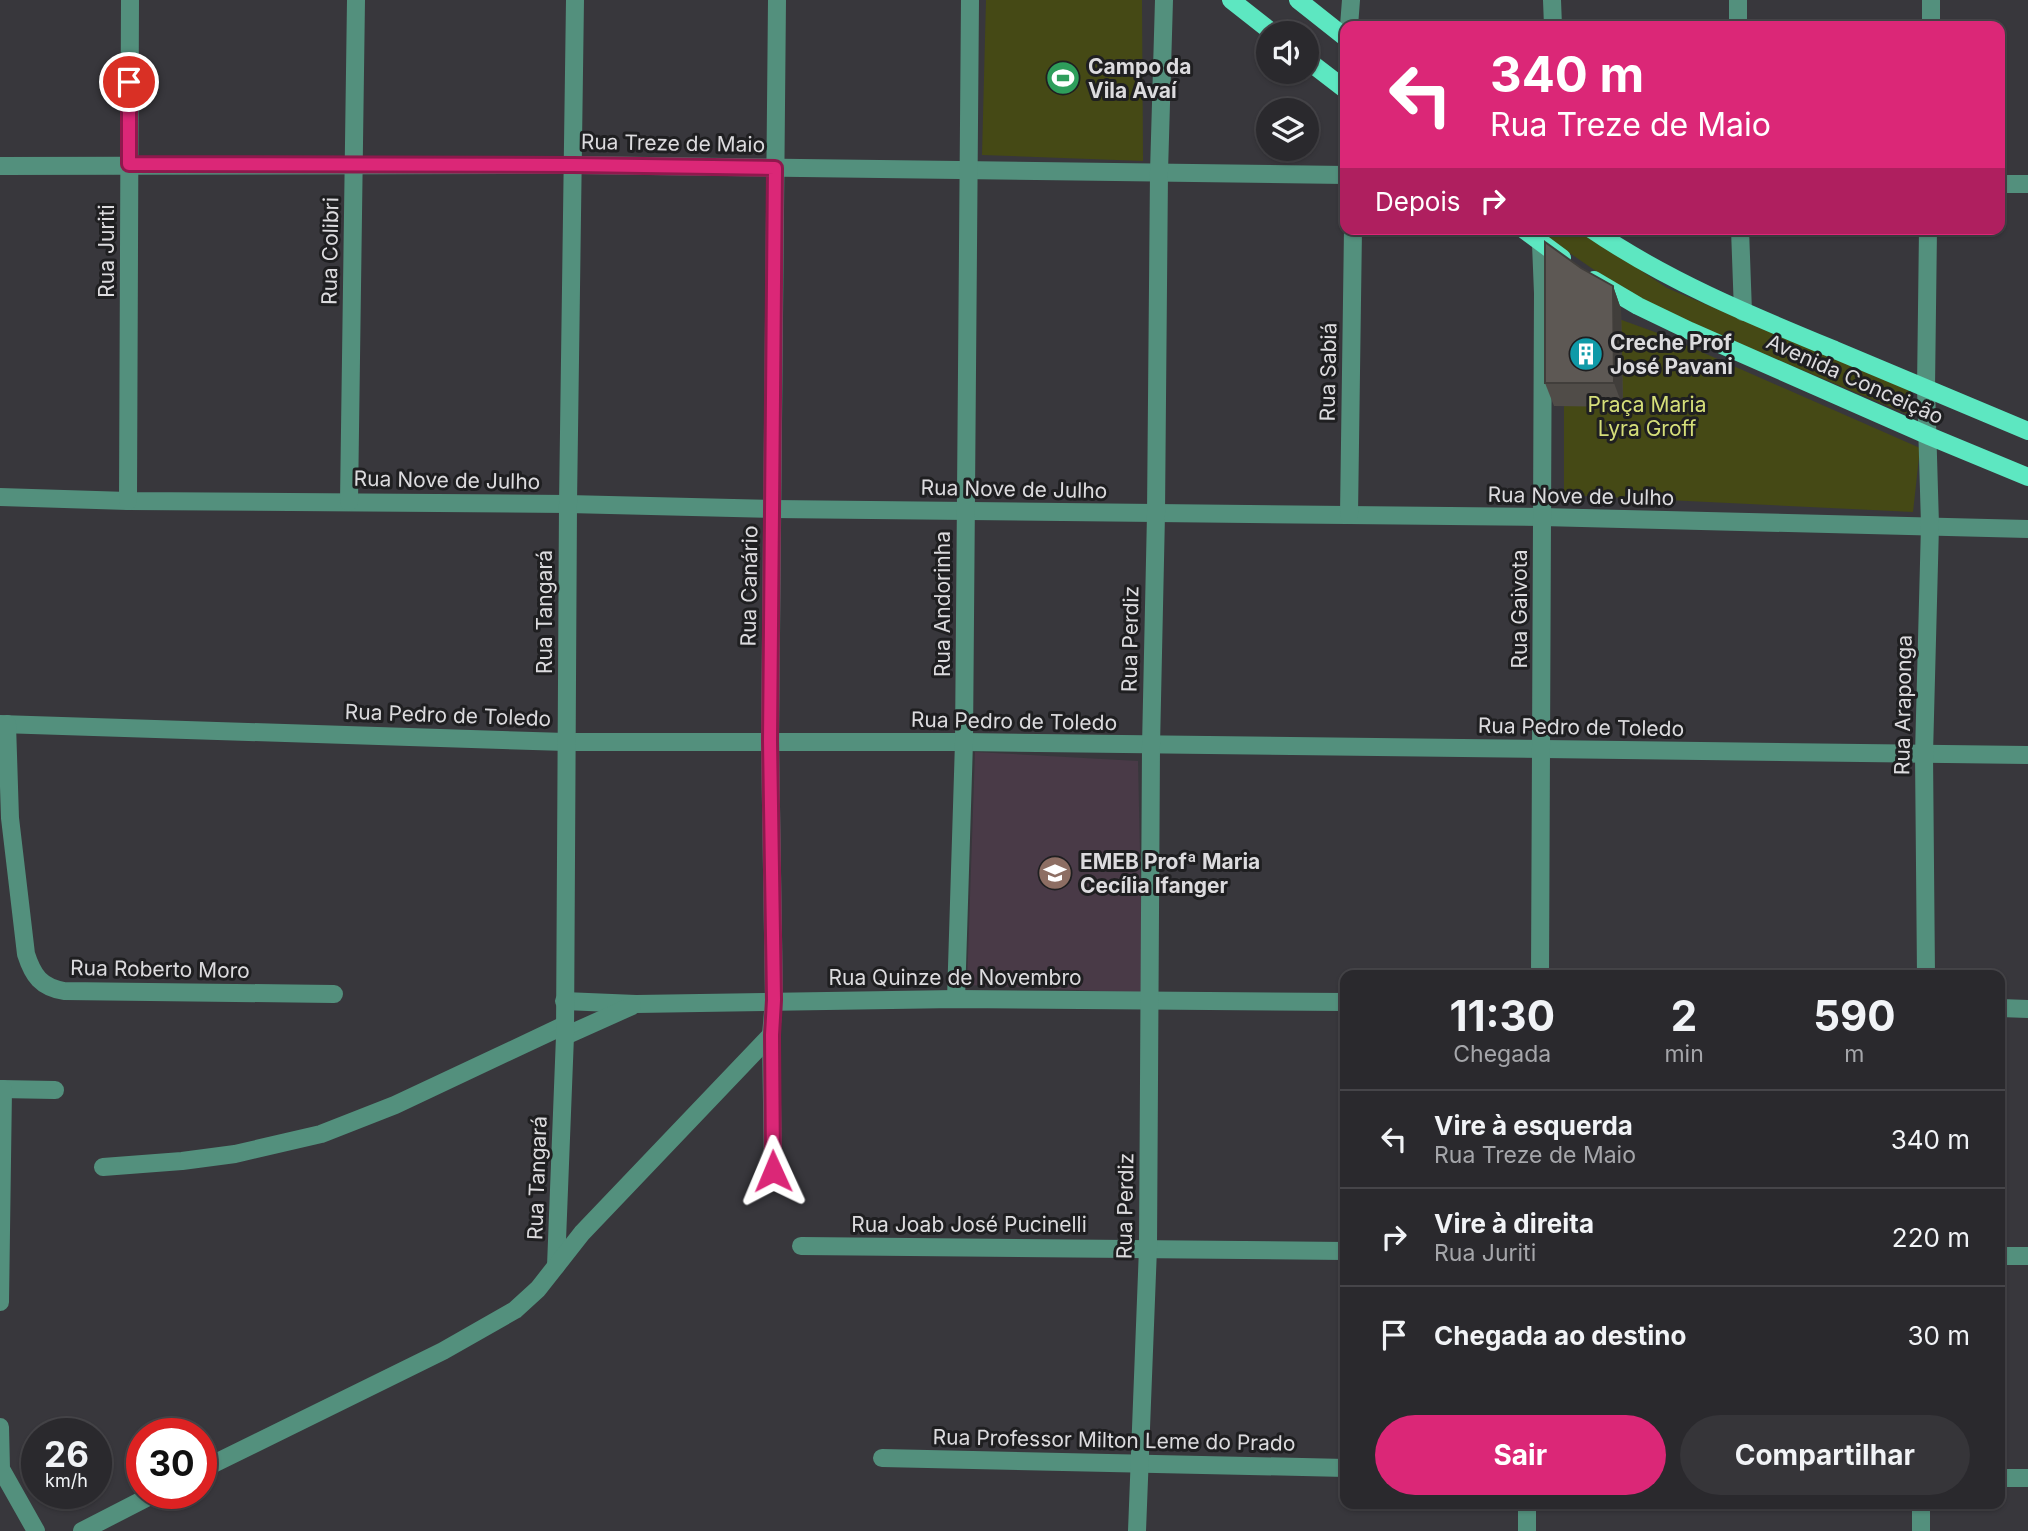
<!DOCTYPE html>
<html lang="pt">
<meta charset="utf-8">
<style>
body{margin:0;font-family:Inter,sans-serif;background:#363539;color:#f1f3f6;height:100vh;display:flex;flex-direction:column;font-size:26px;white-space:nowrap}
*{box-sizing:border-box;margin:0}
p{font-size:23px;color:#a5a6aa}
.icon{flex:none;width:38px;height:38px;fill:none;stroke:currentColor;stroke-width:2;stroke-linecap:round;stroke-linejoin:round}
.map{position:relative;flex:1;overflow:hidden}
.panel{position:absolute;left:1340px;top:970px;width:665px;height:539px;display:flex;flex-direction:column;background:#2a292d;border-radius:14px;box-shadow:0 2px 5px #0004,0 0 0 2px #464549}
.panel>*{flex:none}
.guide{position:absolute;left:1340px;top:21px;width:665px;height:214px;border-radius:14px;box-shadow:0 2px 5px #0004,0 0 0 2px #464549;background:#db2777;color:#fff;overflow:hidden}
.controls{position:absolute;left:1256px;top:21px;display:grid;gap:14px}
.controls a{display:grid;place-items:center;width:63px;height:63px;border-radius:50%;background:#2a292d;box-shadow:0 2px 5px #0004,0 0 0 2px #464549;font-size:35px}
.speed{position:absolute;left:21px;top:1418px;display:flex;gap:14px;font-size:35px;font-weight:700;text-align:center}
.speed>*{display:grid;place-content:center;width:91px;height:91px;border-radius:50%;background:#2a292d;box-shadow:0 2px 5px #0004,0 0 0 2px #464549;line-height:1}
.speed small{font-size:18px;font-weight:400}
.speed .limit{border:10px solid #d22;background:#fff;color:#111}
.pin{position:absolute;display:grid;place-items:center;width:60px;height:60px;color:#fff;margin:-30px;border:4px solid #fff;border-radius:50%;box-shadow:0 2px 7px #0007}
.me{position:absolute;width:77px;margin:-38px;rotate:359deg;stroke-linejoin:round;filter:drop-shadow(0 0 5px #0008)}
.turn{display:flex;align-items:center;gap:24px;height:147px;padding:0 35px;font-size:32px}
.turn .icon{width:91px;height:91px;stroke-width:2.5}
.turn b{display:block;font-size:49px;line-height:60px}
.then{display:flex;align-items:center;height:66px;padding:0 35px;background:#0003;gap:14px;font-size:26px}
.eta{display:flex;justify-content:space-evenly;align-items:center;height:119px;text-align:center}
.eta b{font-size:42px;font-weight:700;line-height:49px}
.button{display:flex;gap:14px;margin-top:auto;padding:14px 35px}
.button a{flex:1;height:80px;border-radius:42px;background:#db2777;color:#fff;font-size:28px;font-weight:700;line-height:80px;text-align:center}
.button a+a{background:#363539;color:#f1f3f6}
ul{padding:0;list-style:none}
li{display:flex;align-items:center;gap:21px;height:98px;padding:0 35px;border-top:2px solid #464549}
li div{flex:1}
li b{display:block;font-size:26px}
li em{font-style:normal}
.map>svg:first-child{display:block}
.education{fill:#493a47}
.green{fill:#454915}
.lines{fill:none;stroke-linecap:round;stroke-linejoin:round}
.minor{stroke:#53907d;stroke-width:18}
.major{stroke:#5de7c1;stroke-width:18}
.wall{fill:#504c48}
.shaded-wall{fill:#413e3b}
.building{fill:#5d5854;stroke:#413e3b;stroke-width:2}
.route-casing{stroke:#8e194d;stroke-width:18}
.route{stroke:#db2777;stroke-width:12}
.labels{text-anchor:middle;dominant-baseline:central;stroke-width:6;stroke-linejoin:round;paint-order:stroke}
.poi-label{font-size:21px;font-weight:bold;fill:#dcdbde;stroke:#1f1f21;text-anchor:start}
.street-label{font-size:21px;fill:#dcdbde;stroke:#1f1f21}
.park-label{font-size:21px;fill:#d5de79;stroke:#1f1f21}
</style>
<div class="map">
<svg width="2028" height="1531" viewBox="0 0 2028 1531">
<rect width="100%" height="100%" fill="#38373c"/>
<!-- education -->
<path class="education" d="M975,752L1138,761L1143,993L967,985Z"/>
<!-- green -->
<g class="green">
<path d="M986,0H1142L1143,161L982,155Z"/>
<path d="M1535,229H1579L1667,288L1911,391L1914,417L1660,310L1603,276Z"/>
<path d="M1564,299L1663,335L1920,448L1913,512L1564,495Z"/>
</g>
<g class="lines">
<!-- minor -->
<g class="minor">
<path d="M1552,0L1553,26"/>
<path d="M1738,0V26"/>
<path d="M1349,26L1351,0"/>
<path d="M1931,26V0"/>
<path d="M0,166L574,165L1346,175"/>
<path d="M2000,184H2028"/>
<path d="M1740,229L1743,312"/>
<path d="M0,497L128,501L568,504L773,509L1542,517L2028,529"/>
<path d="M128,501L130,0"/>
<path d="M349,502L356,0"/>
<path d="M1349,515L1353,229"/>
<path d="M0,724L566,742H964L2028,755"/>
<path d="M7,724L10,818L26,954C33,976 41,987 64,991L334,994"/>
<path d="M1540,975L1543,293L1541,244"/>
<path d="M1926,975L1924,754L1930,525L1926,388L1928,229"/>
<path d="M956,999L964,742L970,0"/>
<path d="M564,1001L636,1004L956,999L1346,1002"/>
<path d="M2000,1008L2028,1009"/>
<path d="M565,1036L632,1006"/>
<path d="M0,1089L55,1090"/>
<path d="M103,1167L182,1161L235,1154L321,1134L395,1105L565,1025"/>
<path d="M773,1171L771,1035L774,1000L770,741L777,0"/>
<path d="M801,1246L1346,1251"/>
<path d="M2000,1256H2028"/>
<path d="M556,1266L565,1036L568,504L575,0"/>
<path d="M0,1302L3,1089"/>
<path d="M0,1427L1,1469L36,1531"/>
<path d="M882,1458L1346,1468"/>
<path d="M201,1470L443,1351L515,1310L538,1289L582,1233L771,1035"/>
<path d="M2000,1478H2028"/>
<path d="M1921,1503V1531"/>
<path d="M82,1531L156,1493"/>
<path d="M1137,1531L1148,1248L1151,746L1156,514L1159,172L1164,0"/>
<path d="M1527,1531V1503"/>
</g>
<!-- major -->
<g class="major">
<path d="M1231,0L1273,33"/>
<path d="M1298,0L1346,38"/>
<path d="M1307,60L1346,90"/>
<path d="M1523,229L1562,258"/>
<path d="M1591,229C1667,281 1750,315 1835,350C1900,377 1964,404 2028,431"/>
<path d="M1594,280L1638,306L1690,331L1929,436L2028,477"/>
</g>
</g>
<!-- wall -->
<path class="wall" d="M1613,286L1621,309L1623,407L1554,406L1545,383Z"/>
<!-- shaded-wall -->
<path class="shaded-wall" d="M1613,286L1621,309L1623,407L1614,383Z"/>
<!-- building -->
<path class="building" d="M1545,242L1581,268L1613,286L1614,383H1545Z"/>
<g class="lines">
<!-- route casing -->
<g class="route-casing">
<path id="route" d="M129,82V164L574,165L775,168L770,741L774,1000L772,1035L773,1171"/>
</g>
<!-- route -->
<use href="#route" class="route"/>
</g>
<!-- icons -->
<defs>
<g id="stadium-disc" transform="scale(1.75)"><circle r="9.5" fill="#2e9e5b" stroke="#1f1f21"/><path d="M0-5a6.5 5 0 1 0 0 10a6.5 5 0 1 0 0-10ZM-3.5-1.8h7v3.6h-7Z" fill="#fff"/></g>
<g id="building-disc" transform="scale(1.75)"><circle r="9.5" fill="#0f9aa8" stroke="#1f1f21"/><path d="M-4-6H4V6H1V3H-1V6H-4ZM-2.5-4.3h1.7v1.8h-1.7ZM.8-4.3h1.7v1.8H.8ZM-2.5-1h1.7V.8h-1.7ZM.8-1h1.7V.8H.8Z" fill="#fff"/></g>
<g id="school-disc" transform="scale(1.75)"><circle r="9.5" fill="#8d6e63" stroke="#1f1f21"/><path d="M0-5L7-2L0 1L-7-2ZM-4 1L0 2.5L4 1V4Q0 6-4 4Z" fill="#fff"/></g>
</defs>
<g fill-rule="evenodd">
<use href="#stadium-disc" x="1063" y="78"/>
<use href="#building-disc" x="1586" y="354"/>
<use href="#school-disc" x="1055" y="873"/>
</g>
<g class="labels">
<!-- poi labels -->
<g class="poi-label">
<text x="1088" y="66">Campo da<tspan x="1088" dy="24">Vila Avaí</tspan></text>
<text x="1610" y="342">Creche Prof<tspan x="1610" dy="24">José Pavani</tspan></text>
<text x="1080" y="861">EMEB Profª Maria<tspan x="1080" dy="24">Cecília Ifanger</tspan></text>
</g>
<!-- street labels -->
<g class="street-label">
<text transform="translate(673 143) rotate(1)">Rua Treze de Maio</text>
<text transform="translate(106 251) rotate(-90)">Rua Juriti</text>
<text transform="translate(330 251) rotate(-89)">Rua Colibri</text>
<text transform="translate(1328 372) rotate(-89)">Rua Sabiá</text>
<text transform="translate(1855 379) rotate(24)">Avenida Conceição</text>
<text transform="translate(447 480) rotate(1)">Rua Nove de Julho</text>
<text transform="translate(1014 489) rotate(1)">Rua Nove de Julho</text>
<text transform="translate(1581 496) rotate(1)">Rua Nove de Julho</text>
<text transform="translate(749 586) rotate(-89)">Rua Canário</text>
<text transform="translate(942 604) rotate(-90)">Rua Andorinha</text>
<text transform="translate(1519 609) rotate(-90)">Rua Gaivota</text>
<text transform="translate(544 612) rotate(-90)">Rua Tangará</text>
<text transform="translate(1130 639) rotate(-89)">Rua Perdiz</text>
<text transform="translate(1903 705) rotate(-89)">Rua Araponga</text>
<text transform="translate(448 715) rotate(2)">Rua Pedro de Toledo</text>
<text transform="translate(1014 721) rotate(1)">Rua Pedro de Toledo</text>
<text transform="translate(1581 727) rotate(1)">Rua Pedro de Toledo</text>
<text transform="translate(160 969) rotate(1)">Rua Roberto Moro</text>
<text x="955" y="977">Rua Quinze de Novembro</text>
<text transform="translate(537 1178) rotate(-88)">Rua Tangará</text>
<text transform="translate(1125 1206) rotate(-89)">Rua Perdiz</text>
<text x="969" y="1224">Rua Joab José Pucinelli</text>
<text transform="translate(1114 1440) rotate(1)">Rua Professor Milton Leme do Prado</text>
</g>
<!-- park labels -->
<g class="park-label">
<text x="1647" y="404">Praça Maria<tspan x="1647" dy="24">Lyra Groff</tspan></text>
</g>
</g>
</svg>
<div class="controls">
<a><svg class="icon" aria-label="sound" viewBox="0 0 24 24"><path d="M4 9h4l5-4v14l-5-4H4zM17 9q2 3 0 6"/></svg></a>
<a><svg class="icon" aria-label="layers" viewBox="0 0 24 24"><path d="M12 4l9 5-9 5-9-5zM3 14l9 5 9-5"/></svg></a>
</div>
<div class="speed"><div>26<small>km/h</small></div><div class="limit">30</div></div>
<div class="pin" style="left:129px;top:82px;background:#d93025"><svg class="icon" aria-label="arrive" viewBox="0 0 24 24"><path d="M6 21V4h12l-3 4 3 4H6"/></svg></div>
<svg class="me" style="left:773px;top:1171px" viewBox="-20 -20 40 40"><path d="M0-17L14 15 0 8-14 15z" fill="#db2777" stroke="#fff" stroke-width="4"/></svg>
<div class="guide">
<div class="turn"><svg class="icon" aria-label="left" viewBox="0 0 24 24"><path d="M17 20v-9H6M10 6l-5 5 5 5"/></svg><div><b>340 m</b>Rua Treze de Maio</div></div>
<div class="then">Depois<svg class="icon" aria-label="right" viewBox="0 0 24 24"><path d="M7 20v-9h11M14 6l5 5-5 5"/></svg></div>
</div>
<section class="panel">
<div class="eta">
<div><b>11:30</b><p>Chegada</p></div>
<div><b>2</b><p>min</p></div>
<div><b>590</b><p>m</p></div>
</div>
<ul>
<li><svg class="icon" aria-label="left" viewBox="0 0 24 24"><path d="M17 20v-9H6M10 6l-5 5 5 5"/></svg><div><b>Vire à esquerda</b><p>Rua Treze de Maio</p></div><em>340 m</em></li>
<li><svg class="icon" aria-label="right" viewBox="0 0 24 24"><path d="M7 20v-9h11M14 6l5 5-5 5"/></svg><div><b>Vire à direita</b><p>Rua Juriti</p></div><em>220 m</em></li>
<li><svg class="icon" aria-label="arrive" viewBox="0 0 24 24"><path d="M6 21V4h12l-3 4 3 4H6"/></svg><div><b>Chegada ao destino</b></div><em>30 m</em></li>
</ul>
<div class="button"><a>Sair</a><a>Compartilhar</a></div>
</section>
</div>
